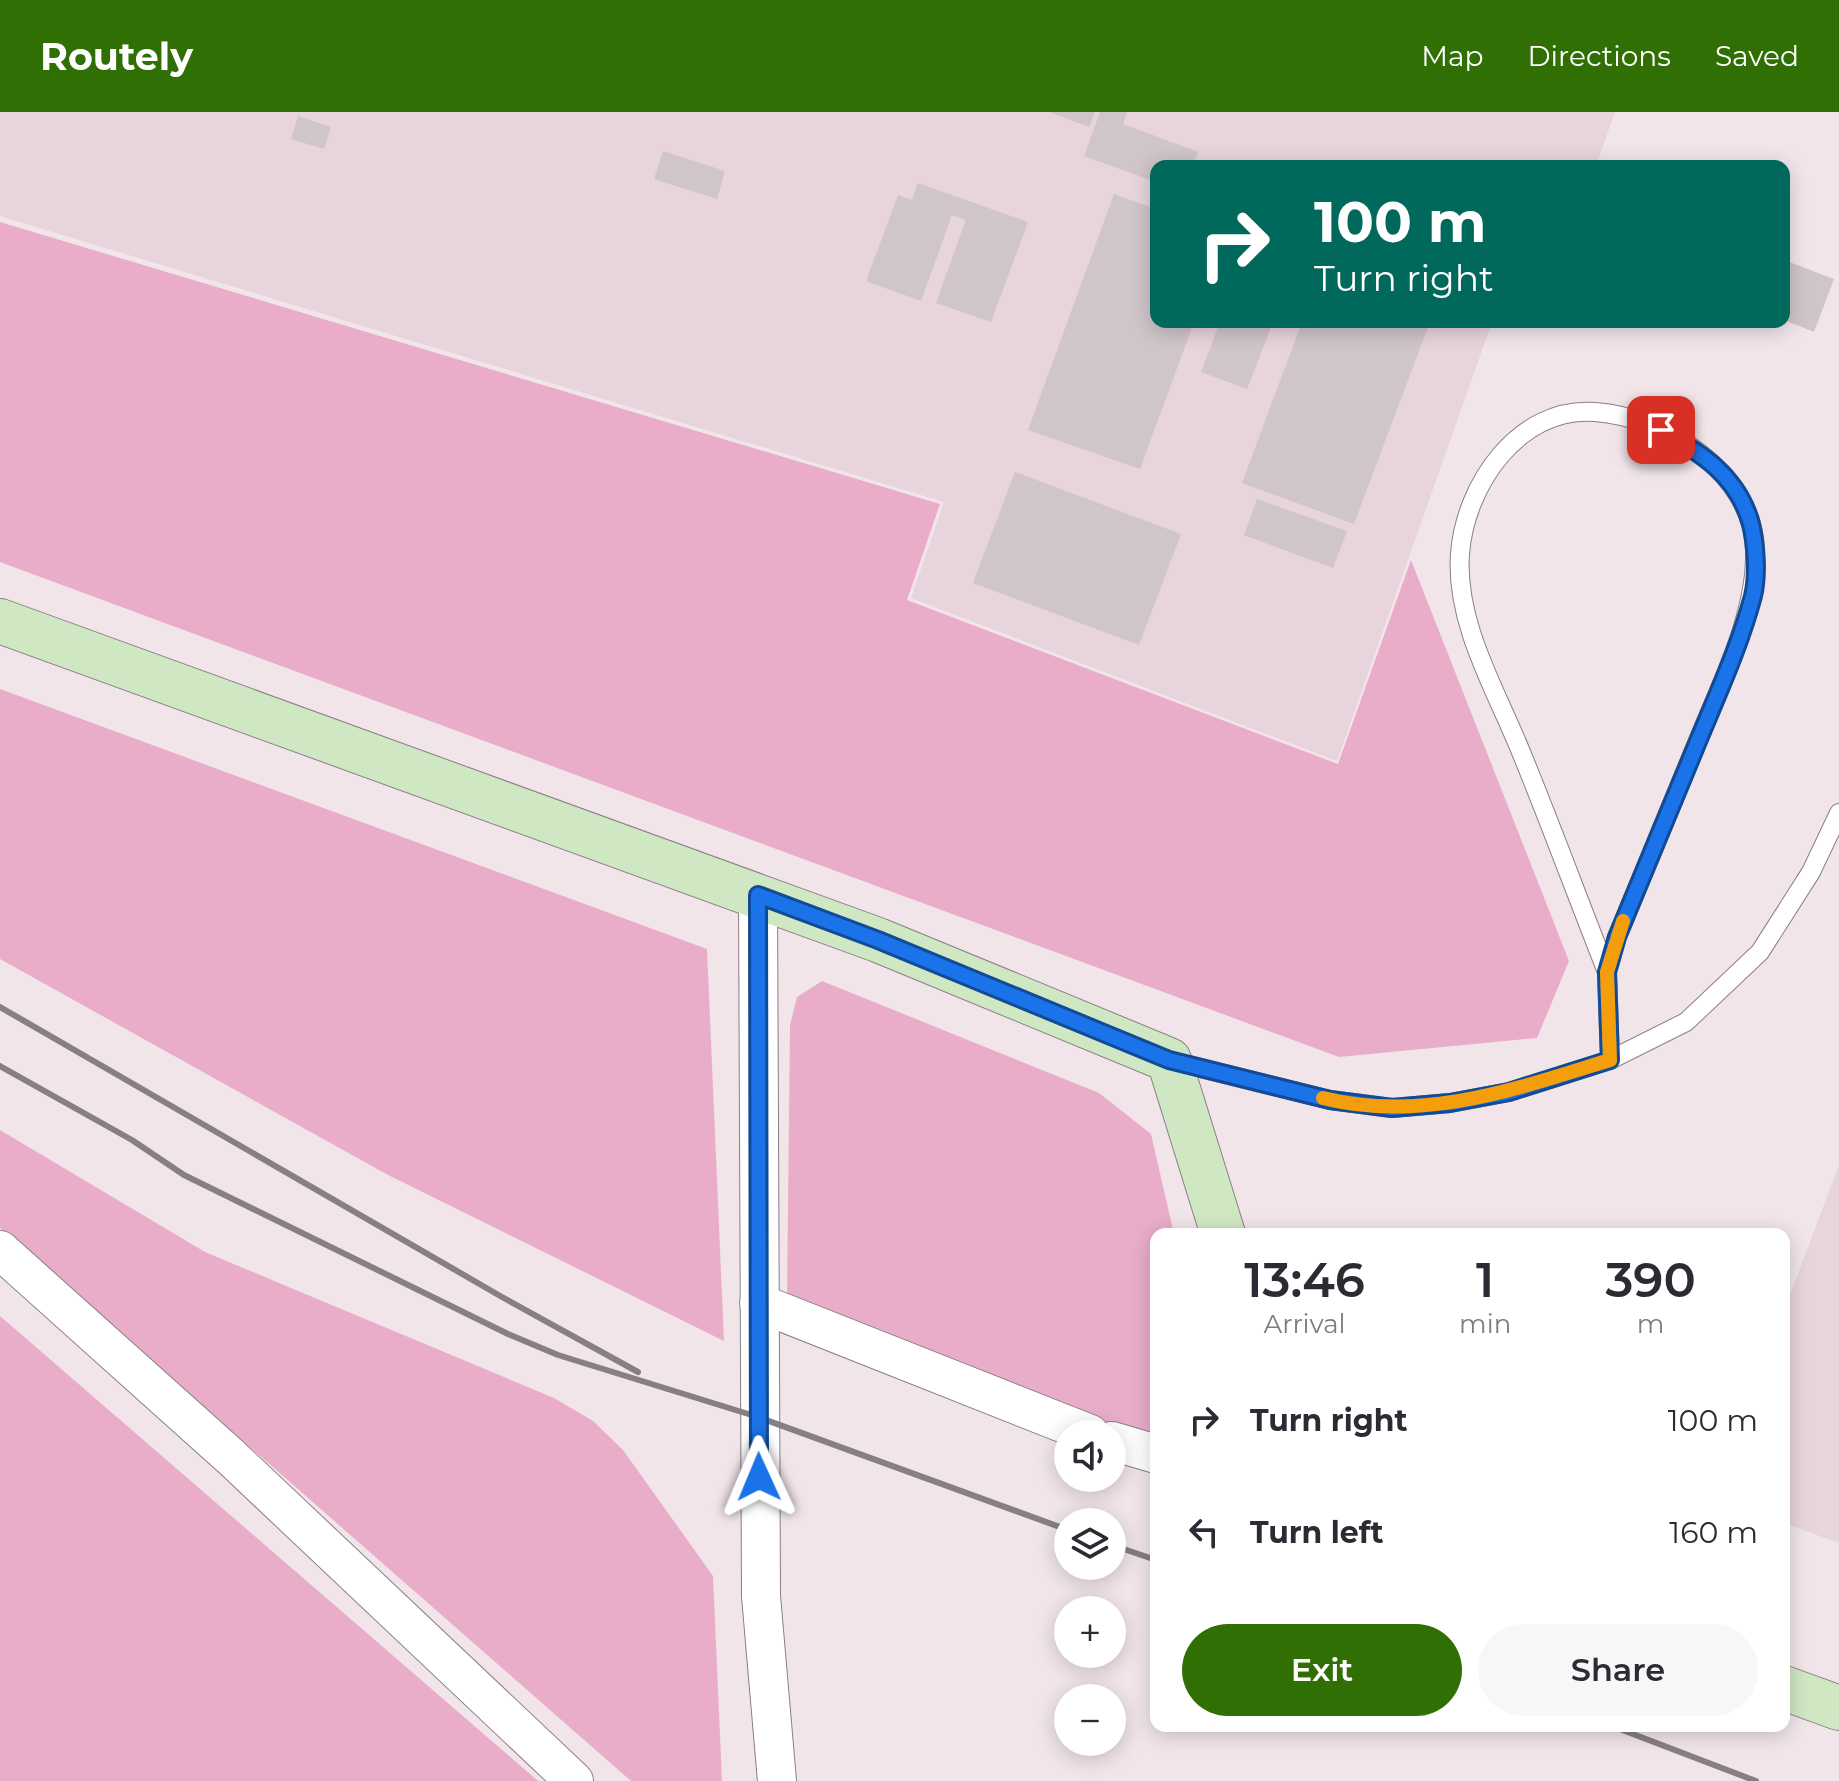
<!DOCTYPE html>
<meta charset="utf-8">
<style>
body{margin:0;font-family:Montserrat,sans-serif;background:#f7f7f7;color:#2b2b33;height:100vh;display:flex;flex-direction:column;font-size:30px;white-space:nowrap}
*{box-sizing:border-box;margin:0}
p{font-size:26px;color:#7c7c81}
.icon{flex:none;width:44px;height:44px;fill:none;stroke:currentColor;stroke-width:2;stroke-linecap:round;stroke-linejoin:round}
.map{position:relative;flex:1;overflow:hidden}
.side{position:absolute;left:1150px;top:1116px;width:640px;height:504px;display:flex;flex-direction:column;background:#fff;border-radius:16px;box-shadow:0 4px 20px #0003}
.side>*{flex:none}
.banner{position:absolute;left:1150px;top:48px;width:640px;height:168px;border-radius:16px;box-shadow:0 4px 20px #0003;background:#00695c;color:#fff;overflow:hidden}
.controls{position:absolute;left:1054px;top:1308px;display:grid;gap:16px}
.controls a{display:grid;place-items:center;width:72px;height:72px;border-radius:50%;background:#fff;box-shadow:0 4px 20px #0003;font-size:40px}
.pin{position:absolute;display:grid;place-items:center;width:68px;height:68px;color:#fff;margin:-34px;border-radius:16px;box-shadow:0 4px 12px #0006}
.me{position:absolute;width:88px;margin:-44px;rotate:359deg;stroke-linejoin:round;filter:drop-shadow(0 0 6px #0008)}
.turn{display:flex;align-items:center;gap:28px;height:168px;padding:0 32px;font-size:36px}
.turn .icon{width:104px;height:104px;stroke-width:2.5}
.turn b{display:block;font-size:56px;line-height:68px}
.eta{display:flex;justify-content:space-evenly;align-items:center;height:136px;text-align:center}
.eta b{font-size:48px;font-weight:600;line-height:56px}
.action{display:flex;gap:16px;margin-top:auto;padding:16px 32px}
.action a{flex:1;height:92px;border-radius:48px;background:#2f6f04;color:#fff;font-size:32px;font-weight:600;line-height:92px;text-align:center}
.action a+a{background:#f7f7f7;color:#2b2b33}
ul{padding:0;list-style:none}
li{display:flex;align-items:center;gap:24px;height:112px;padding:0 32px}
li div{flex:1}
li b{display:block;font-size:30px}
li em{font-style:normal}
header{display:flex;align-items:center;gap:48px;box-sizing:border-box;height:112px;padding:0 40px;background:#2f6f04;color:#fff}
header strong{font-size:38px}
nav{display:flex;gap:44px;margin-inline-start:auto;font-size:28px}
.map>svg:first-child{display:block}
.built{fill:#e7d4dc}
.green{fill:#e9adca}
.building{fill:#d0c5c9}
.lines{fill:none;stroke-linecap:round;stroke-linejoin:round}
.lane-casing{stroke:#897f84;stroke-width:20}
.street-casing{stroke:#897f84;stroke-width:40}
.secondary-casing{stroke:#897f84;stroke-width:46}
.lane{stroke:#fff;stroke-width:18}
.street{stroke:#fff;stroke-width:38}
.secondary{stroke:#d0e7c4;stroke-width:44}
.rail{stroke:#877f83;stroke-width:6}
.route-casing{stroke:#114b97;stroke-width:20}
.route{stroke:#1a73e8;stroke-width:14}
.slow{stroke:#f59e0b;stroke-width:14}
</style>
<header>
<strong>Routely</strong>
<nav><a>Map</a><a>Directions</a><a>Saved</a></nav>
</header>
<div class="map">
<svg width="1839" height="1669" viewBox="0 0 1839 1669">
<rect width="100%" height="100%" fill="#f1e5ea"/>
<!-- built -->
<g class="built">
<path d="M0,0H1615L1596,54H1156V210H1492L1337,649L911,486L944,390L0,104Z"/>
<path d="M1839,1053V1431L1784,1411V1199Z"/>
</g>
<!-- green -->
<g class="green">
<path d="M0,110L940,392L907,488L1338,652L1411,448L1569,849L1537,926L1339,945L0,450Z"/>
<path d="M0,577L707,837L724,1229L388,1063L0,847Z"/>
<path d="M822,869L1099,981L1151,1022L1174,1122H1156V1329L787,1188L790,913L797,885Z"/>
<path d="M0,1018L205,1140L554,1286L593,1309L623,1338L713,1464L722,1669H631L0,1116Z"/>
<path d="M0,1204L538,1669H0Z"/>
</g>
<!-- building -->
<g class="building">
<path d="M1049,0H1095L1089,15Z"/>
<path d="M1100,0H1127L1123,12L1198,40L1192,54H1156V70L1084,44Z"/>
<path d="M298,4L331,15L324,37L291,27Z"/>
<path d="M663,39L725,59L717,87L654,67Z"/>
<path d="M918,71L1028,110L991,210L936,191L966,108L952,103L921,189L866,169L898,83L912,88Z"/>
<path d="M1114,82L1156,97V210H1194L1140,357L1028,318Z"/>
<path d="M1784,148L1834,167L1814,220L1784,208Z"/>
<path d="M1220,210H1273L1247,277L1201,260Z"/>
<path d="M1302,210H1430L1354,412L1242,371Z"/>
<path d="M1015,360L1181,422L1139,533L973,471Z"/>
<path d="M1257,387L1347,419L1333,456L1244,423Z"/>
</g>
<g class="lines">
<!-- lane casing -->
<g class="lane-casing">
<g id="lane">
<path d="M1610,948L1686,910L1760,840L1811,760L1839,701"/>
<path d="M1172,949L1330,988L1392,996L1450,991L1509,980L1610,948L1607,860L1617,825C1644,760 1670,695 1697,631C1721,572 1757,502 1755,438C1753,361 1666,305 1595,300C1519,294 1465,373 1460,442C1455,511 1496,578 1521,640C1551,713 1578,787 1607,860"/>
</g>
</g>
<!-- street casing -->
<g class="street-casing">
<g id="street">
<path d="M758,783L761,1484L777,1669"/>
<path d="M0,1138L231,1345L574,1669"/>
<path d="M759,1191L1090,1322"/>
<path d="M1112,1329L1156,1342"/>
</g>
</g>
<!-- secondary casing -->
<g class="secondary-casing">
<g id="secondary">
<path d="M0,509L878,828L1169,948L1223,1122"/>
<path d="M1784,1576L1839,1596"/>
</g>
</g>
<!-- lane -->
<use href="#lane" class="lane"/>
<!-- street -->
<use href="#street" class="street"/>
<!-- secondary -->
<use href="#secondary" class="secondary"/>
<!-- rail -->
<g class="rail">
<path d="M0,895L502,1185L638,1260"/>
<path d="M0,954L132,1028L184,1063L508,1222L558,1243L758,1305L1068,1418"/>
<path d="M1112,1433L1156,1448"/>
<path d="M1612,1614L1756,1669"/>
</g>
</g>
<g class="lines">
<!-- route casing -->
<g class="route-casing">
<path id="route" d="M759,1365L758,783L878,828L1169,948L1330,988L1392,996L1450,991L1509,980L1610,948L1607,860L1617,825C1644,759 1671,693 1699,627C1718,581 1740,533 1753,484C1758,463 1756,433 1751,412C1738,364 1701,341 1661,318"/>
</g>
<!-- route -->
<use href="#route" class="route"/>
<!-- slow -->
<path class="slow" d="M1323,986C1422,1011 1516,977 1610,948L1607,860L1623,809"/>
</g>
</svg>
<div class="controls">
<a><svg class="icon" aria-label="sound" viewBox="0 0 24 24"><path d="M4 9h4l5-4v14l-5-4H4zM17 9q2 3 0 6"/></svg></a>
<a><svg class="icon" aria-label="layers" viewBox="0 0 24 24"><path d="M12 4l9 5-9 5-9-5zM3 14l9 5 9-5"/></svg></a>
<a>+</a>
<a>−</a>
</div>
<div class="pin" style="left:1661px;top:318px;background:#d93025"><svg class="icon" aria-label="arrive" viewBox="0 0 24 24"><path d="M6 21V4h12l-3 4 3 4H6"/></svg></div>
<svg class="me" style="left:759px;top:1365px" viewBox="-20 -20 40 40"><path d="M0-17L14 15 0 8-14 15z" fill="#1a73e8" stroke="#fff" stroke-width="4"/></svg>
<div class="banner">
<div class="turn"><svg class="icon" aria-label="right" viewBox="0 0 24 24"><path d="M7 20v-9h11M14 6l5 5-5 5"/></svg><div><b>100 m</b>Turn right</div></div>
</div>
<section class="side">
<div class="eta">
<div><b>13:46</b><p>Arrival</p></div>
<div><b>1</b><p>min</p></div>
<div><b>390</b><p>m</p></div>
</div>
<ul>
<li><svg class="icon" aria-label="right" viewBox="0 0 24 24"><path d="M7 20v-9h11M14 6l5 5-5 5"/></svg><div><b>Turn right</b></div><em>100 m</em></li>
<li><svg class="icon" aria-label="left" viewBox="0 0 24 24"><path d="M17 20v-9H6M10 6l-5 5 5 5"/></svg><div><b>Turn left</b></div><em>160 m</em></li>
</ul>
<div class="action"><a>Exit</a><a>Share</a></div>
</section>
</div>
